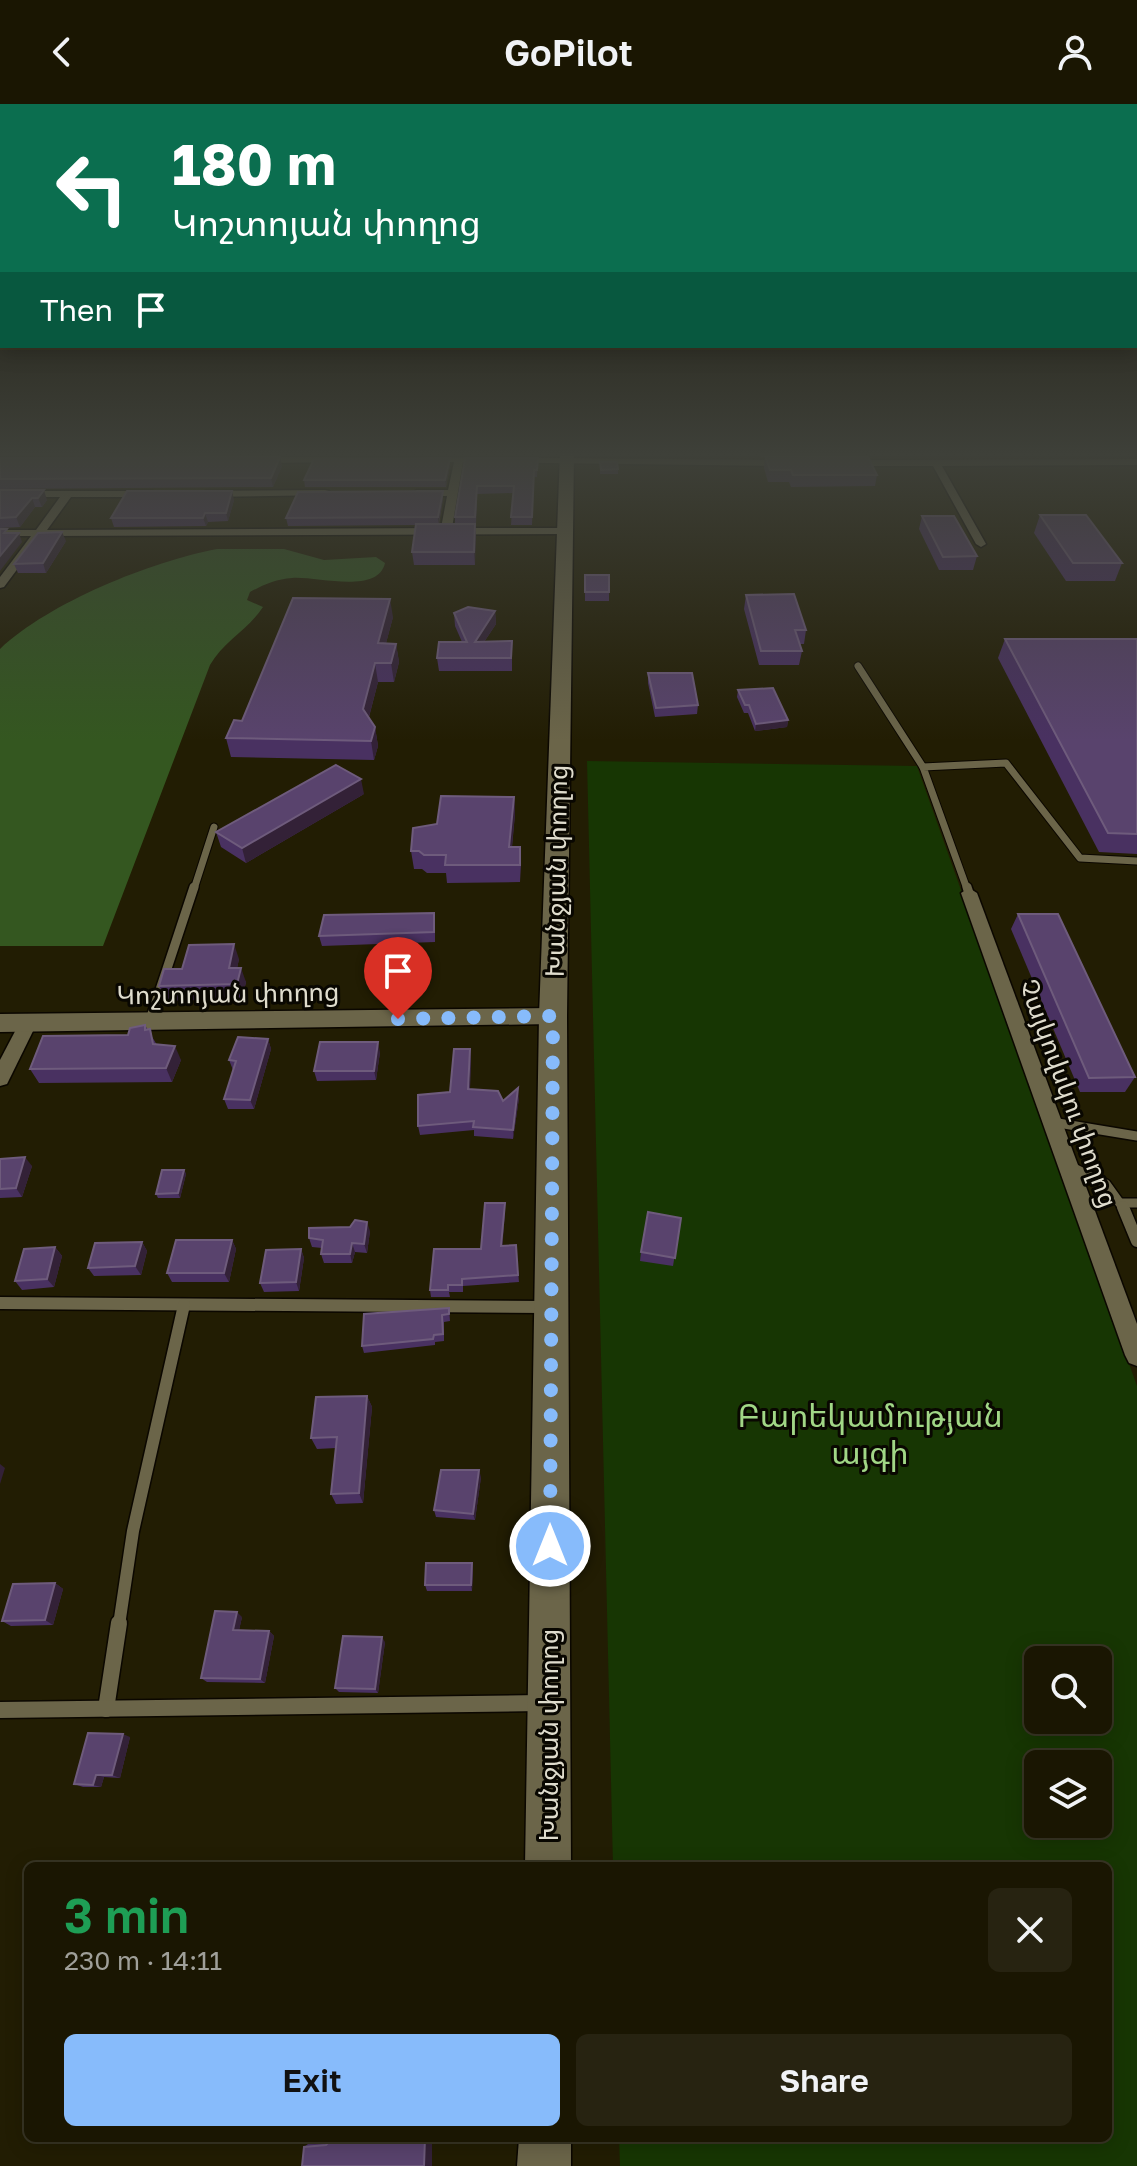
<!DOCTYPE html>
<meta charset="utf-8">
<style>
body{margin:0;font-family:"Golos Text","Noto Sans Armenian",sans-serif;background:#272311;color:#f1f3f6;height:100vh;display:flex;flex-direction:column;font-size:30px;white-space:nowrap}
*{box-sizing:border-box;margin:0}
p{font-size:26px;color:#9f9f99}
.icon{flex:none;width:44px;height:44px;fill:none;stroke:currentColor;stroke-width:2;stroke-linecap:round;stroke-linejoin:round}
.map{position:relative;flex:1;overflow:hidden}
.drawer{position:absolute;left:24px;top:1758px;width:1088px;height:280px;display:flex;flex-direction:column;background:#1a1602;border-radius:12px;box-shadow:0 4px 20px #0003,0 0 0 2px #383524}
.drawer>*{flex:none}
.top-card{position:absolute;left:0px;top:0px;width:1138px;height:244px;box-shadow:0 4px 20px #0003,0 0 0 2px #383524;background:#0b6e4f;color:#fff;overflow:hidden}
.fabs{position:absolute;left:1024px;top:1542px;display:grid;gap:16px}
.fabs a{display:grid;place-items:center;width:88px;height:88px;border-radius:12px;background:#1a1602;box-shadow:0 4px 20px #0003,0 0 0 2px #383524;font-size:40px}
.pin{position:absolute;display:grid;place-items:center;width:68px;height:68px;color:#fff;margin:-82px -34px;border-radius:50% 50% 50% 0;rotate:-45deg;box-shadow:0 0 8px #0007}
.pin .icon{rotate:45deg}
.me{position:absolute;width:88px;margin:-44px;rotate:0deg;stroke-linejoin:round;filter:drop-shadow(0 0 6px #0008)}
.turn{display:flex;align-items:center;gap:28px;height:168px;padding:0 40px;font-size:36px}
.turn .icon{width:104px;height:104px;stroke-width:2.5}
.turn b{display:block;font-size:56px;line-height:68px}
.then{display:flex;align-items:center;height:76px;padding:0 40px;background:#0003;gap:16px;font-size:30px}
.round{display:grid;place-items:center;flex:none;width:84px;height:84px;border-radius:12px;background:#272311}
.overview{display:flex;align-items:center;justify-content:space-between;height:136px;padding:0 40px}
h1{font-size:48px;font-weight:600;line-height:60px;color:#1e9e55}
.cta{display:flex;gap:16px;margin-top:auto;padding:16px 40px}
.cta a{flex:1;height:92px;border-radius:12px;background:#87bbfb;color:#111;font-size:32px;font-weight:600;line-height:92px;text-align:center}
.cta a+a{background:#272311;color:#f1f3f6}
header{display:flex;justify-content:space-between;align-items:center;height:104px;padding:0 40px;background:#1a1602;font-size:36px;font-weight:600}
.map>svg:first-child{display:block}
.green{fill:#173603;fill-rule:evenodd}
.forest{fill:#345720}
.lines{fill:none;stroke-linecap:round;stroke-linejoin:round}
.service-far3-casing{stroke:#0b0700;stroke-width:9}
.service-far2-casing{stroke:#0b0700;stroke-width:12}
.service-far1-casing{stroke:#0b0700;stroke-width:15}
.service-casing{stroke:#0b0700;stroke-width:19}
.minor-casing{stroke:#0b0700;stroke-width:3}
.tertiary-casing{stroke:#0b0700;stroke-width:3}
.secondary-casing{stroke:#0b0700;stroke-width:3}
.service-far3{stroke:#6b6549;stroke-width:7}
.service-far2{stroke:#6b6549;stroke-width:9}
.service-far1{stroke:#6b6549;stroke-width:12}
.service{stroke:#6b6549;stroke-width:16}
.minor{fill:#6b6549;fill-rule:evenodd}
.tertiary{fill:#6b6549;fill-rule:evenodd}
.secondary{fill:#6b6549;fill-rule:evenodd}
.wall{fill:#493161}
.shaded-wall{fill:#332137}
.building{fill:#59436d;stroke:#6e5b7c;stroke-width:2}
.route{stroke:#87bbfb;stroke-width:14;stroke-dasharray:0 25.2}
.labels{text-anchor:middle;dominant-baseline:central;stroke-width:6;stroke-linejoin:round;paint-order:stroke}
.street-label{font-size:26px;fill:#dfdccd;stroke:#090701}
.near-park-label{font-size:32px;fill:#a1d786;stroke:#090701}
</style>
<header><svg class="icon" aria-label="back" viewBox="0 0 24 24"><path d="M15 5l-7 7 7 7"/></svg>GoPilot<svg class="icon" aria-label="person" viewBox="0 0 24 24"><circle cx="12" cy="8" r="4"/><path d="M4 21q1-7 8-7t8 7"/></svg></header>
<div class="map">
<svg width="1137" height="2062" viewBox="0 0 1137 2062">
<rect width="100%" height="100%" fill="#221d03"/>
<!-- green -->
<path class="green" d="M587,657L917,662L1137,1282V2062H620L619,2034H1108V1762H613ZM1038,1556H1098V1616H1038ZM1038,1660H1098V1720H1038Z"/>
<!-- forest -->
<path class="forest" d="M217,445H284L324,456L376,453L385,459C378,491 316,472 292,474C276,475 263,481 250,488L247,496L263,503C248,526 224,537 210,561L103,842H0V545C50,498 150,458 217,445Z"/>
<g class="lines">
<!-- service-far3 casing -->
<g class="service-far3-casing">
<g id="service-far3">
<path d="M858,562L923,663"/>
<path d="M194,785L214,723"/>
<path d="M967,785L923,663L1006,659L1080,754L1137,757"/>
</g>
</g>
<!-- service-far2 casing -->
<g class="service-far2-casing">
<g id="service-far2">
<path d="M967,783L969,789"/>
<path d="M149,919L194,783"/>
<path d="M1052,1018L1137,1032"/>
<path d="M1068,1061L1106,1080L1124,1105"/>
<path d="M1121,1099H1137"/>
</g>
</g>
<!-- service-far1 casing -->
<g class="service-far1-casing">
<g id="service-far1">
<path d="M1123,1103L1137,1137"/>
<path d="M0,1199L545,1203"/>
<path d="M119,1521L133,1427L184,1201"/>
</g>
</g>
<!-- service casing -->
<g class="service-casing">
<g id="service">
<path d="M106,1605L119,1519"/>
<path d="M0,1606L539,1599"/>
</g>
</g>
<!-- minor casing -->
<g class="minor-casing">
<g id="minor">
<path d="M340,353L343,358L256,359L251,356L256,353Z"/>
<path d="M421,353L792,356L797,359L792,362L463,358L452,424H564L569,427L564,430L42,432L4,483L0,484V473L31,432H0V426H36L60,393H0V387H153L158,390L153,393H71L47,426L441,424L447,392H417L412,389L417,386H448L454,358H424Z"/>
<path d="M1137,355V361L942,362L986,440L981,443L976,440L933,362H844L839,359L844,356Z"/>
<path d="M325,386L329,387V391L205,393L200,390L205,387Z"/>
<path d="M969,784L977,789L1137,1220V1262L1129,1259L1125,1251L961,789Z"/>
<path d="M28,912L37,919L7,980L0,982V956L22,914Z"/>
</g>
</g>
<!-- tertiary casing -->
<g class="tertiary-casing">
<path id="tertiary" d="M553,904L561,906L565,912L561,918L553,920L0,928V910Z"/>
</g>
<!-- secondary casing -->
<g class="secondary-casing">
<g id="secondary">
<path d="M560,348H574L567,912L571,1762H525L539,912Z"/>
<path d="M519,2034H571V2062H517Z"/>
</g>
</g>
<!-- service-far3 -->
<use href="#service-far3" class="service-far3"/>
<!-- service-far2 -->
<use href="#service-far2" class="service-far2"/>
<!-- service-far1 -->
<use href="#service-far1" class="service-far1"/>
<!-- service -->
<use href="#service" class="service"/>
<!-- minor -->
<use href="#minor" class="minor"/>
<!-- tertiary -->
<use href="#tertiary" class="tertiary"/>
<!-- secondary -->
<use href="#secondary" class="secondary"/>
</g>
<!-- wall -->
<g class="wall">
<path d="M0,348H287L286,350L0,352Z"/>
<path d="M320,348H537V349L320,350Z"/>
<rect x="597" y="348" width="44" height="2"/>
<path d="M759,348H860L859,353L877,371L875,382L791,383L789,378H768L764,364L765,353H761Z"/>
<path d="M0,354L282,362L273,383L0,385Z"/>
<path d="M450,354V361L446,383H305L304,376Z"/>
<path d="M465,354H538L537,373H534L532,421H511L513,389L477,390L476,421H475V461H414L412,448L416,421L288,422L286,414L443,387V395L439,420H455V413Z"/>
<path d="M600,358L618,365V370H600Z"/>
<path d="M0,386L47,396L42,403H35L20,423L0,424Z"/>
<path d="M234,396L228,417L208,418L206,422L114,423L111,414Z"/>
<path d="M1040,411L1122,459L1115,477H1066L1034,429Z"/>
<path d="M922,412L977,452L973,466H939L919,425Z"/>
<path d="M66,437L46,469H18L14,460Z"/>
<rect x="585" y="471" width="24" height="26"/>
<path d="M746,491L806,526L804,540H800L802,547L799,561H759L744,505Z"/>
<path d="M495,507L496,520L484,538L512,537V567H439L437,554L462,538L455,522L454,509Z"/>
<path d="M393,513L386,539L396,540L399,558L394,578H378L369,613L375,623L378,642L374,656L231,653L226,634L242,617Z"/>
<path d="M1005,535H1137V750L1099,748L998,554Z"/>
<path d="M648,569L698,601L697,610L655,613L648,579Z"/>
<path d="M738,586L788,616L787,623L755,627L748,609H744L737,593Z"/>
<path d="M364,690L246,759L221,743L216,728Z"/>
<path d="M514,693L515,710L512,743L521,760L520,778L447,779L446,769H427L422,765H414L411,747L437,720Z"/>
<path d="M1018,810L1135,973L1125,988H1080L1011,825Z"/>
<path d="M435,819V838L322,842L319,832Z"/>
<path d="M239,855L237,864L246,878L242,895L166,897L159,882L182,865Z"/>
<path d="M145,921L157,941L181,956L172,978L39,979L30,965L128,931Z"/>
<path d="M268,935L271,945L254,1005H228L224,995L233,966L229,956Z"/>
<path d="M380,948L376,976L317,977L314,967Z"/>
<path d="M471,954L470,985L503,997L519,994L513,1035L474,1032V1026L420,1031L418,1022L450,988Z"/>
<path d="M0,1055L32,1062L22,1093L0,1094Z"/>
<path d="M184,1066L186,1070L180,1094H158L156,1090Z"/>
<path d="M505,1107L502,1142L516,1141L519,1178L463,1182V1188H449L450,1193H431L430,1186L481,1145Z"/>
<path d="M681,1114L673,1162L640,1157L641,1148Z"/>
<path d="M370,1127L367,1149L355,1148L352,1159H324L321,1150L322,1144L312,1143L309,1134Z"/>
<path d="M232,1136L236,1145L229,1178H172L167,1169Z"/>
<path d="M142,1138L147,1147L141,1171L94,1172L88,1164Z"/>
<path d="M55,1143L62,1152L54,1183L22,1186L15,1177Z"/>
<path d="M301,1145L304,1154L299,1187L264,1188L260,1179Z"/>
<path d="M449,1204L450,1217L444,1218V1237L435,1238V1241L364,1249L362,1242Z"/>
<path d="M367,1292L372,1303L363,1399L336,1400L331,1390L336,1344L317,1345L311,1334Z"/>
<path d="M481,1373L475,1416L436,1413L434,1406Z"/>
<path d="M473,1465L472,1487H427L425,1481Z"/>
<path d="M55,1479L63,1485L53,1521L11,1522L2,1517Z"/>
<path d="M242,1513L239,1526L269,1527L274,1532L265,1579L207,1578L201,1574Z"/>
<path d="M385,1538L378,1589L339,1588L335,1584Z"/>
<path d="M130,1633L120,1674L104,1673L101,1683H83L74,1680Z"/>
<path d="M316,2034H432L304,2043Z"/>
</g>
<!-- shaded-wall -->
<g class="shaded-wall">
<path d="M280,353L282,362L273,383L271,374Z"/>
<path d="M450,354V361L446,383L445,376Z"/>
<path d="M44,386L47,396L42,403L38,394Z"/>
<path d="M232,387L234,396L228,417L226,409Z"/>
<path d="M443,387V395L438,421V413Z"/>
<path d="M32,394L35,403L20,423L16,413Z"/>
<path d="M205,409L208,418L206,422L203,414Z"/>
<path d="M475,420L476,433L475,461L474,448Z"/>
<path d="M62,428L66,437L46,469L43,459Z"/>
<path d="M19,429L22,438L0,467V452Z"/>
<path d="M390,495L393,513L381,558L378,539Z"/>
<path d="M495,507L496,520L476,550L475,538Z"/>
<path d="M396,540L399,558L394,578L391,559Z"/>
<path d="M375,559L378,578L366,624L363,605Z"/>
<path d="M788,616L787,623L755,627L756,620Z"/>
<path d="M375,623L378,642L374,656L371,637Z"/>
<path d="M361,675L364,690L246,759L242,744Z"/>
<path d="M514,693L515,710L510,760L509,743Z"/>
<path d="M234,840L239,855L234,879L229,864Z"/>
<path d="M241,864L246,878L242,895L237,880Z"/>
<path d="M268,935L271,945L254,1005L250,996Z"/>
<path d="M378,938L380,948L376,976L374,967Z"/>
<path d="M175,942L181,956L172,978L166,964Z"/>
<path d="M470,945L471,954L469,994L468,985Z"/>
<path d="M518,984L519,994L513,1035V1026Z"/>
<path d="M25,1053L32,1062L22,1093L16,1084Z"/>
<path d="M184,1066L186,1070L180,1094L178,1089Z"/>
<path d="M505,1099V1107L502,1150L501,1142Z"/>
<path d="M367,1118L370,1127L367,1149L364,1140Z"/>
<path d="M232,1136L236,1145L229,1178L224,1169Z"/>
<path d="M142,1138L147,1147L141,1171L135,1162Z"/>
<path d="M352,1139L355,1148L352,1159L350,1150Z"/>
<path d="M55,1143L62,1152L54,1183L47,1175Z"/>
<path d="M301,1145L304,1154L299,1187L296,1178Z"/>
<path d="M367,1292L372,1303L363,1399L359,1389Z"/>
<path d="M0,1360L5,1364L0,1380Z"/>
<path d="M479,1366L481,1373L475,1416L473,1410Z"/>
<path d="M472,1459L473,1465L472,1487L471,1481Z"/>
<path d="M55,1479L63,1485L53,1521L45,1516Z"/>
<path d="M237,1508L242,1513L238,1531L233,1526Z"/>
<path d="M269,1527L274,1532L265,1579L260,1575Z"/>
<path d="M382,1533L385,1538L378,1589L375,1585Z"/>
<path d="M123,1630L130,1633L120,1674L112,1671Z"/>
<path d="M96,1671L104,1673L101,1683L93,1681Z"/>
<path d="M425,2034H432V2062H424Z"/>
</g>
<!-- building -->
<g class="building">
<path d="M765,352L868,353L877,371H793L791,366H770Z"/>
<path d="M280,353L271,374L0,375V354Z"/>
<path d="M450,354L445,376H304L314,355Z"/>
<path d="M465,354H538L537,366H534L532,413H511L514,382H477L475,413H455Z"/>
<path d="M600,358H617L618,365L601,366Z"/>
<path d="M0,386H44L38,394H32L16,413L0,414Z"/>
<path d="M127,387H232L226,409H205L203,414H111Z"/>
<path d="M443,387L438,413L286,414L298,388Z"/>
<path d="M1040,411H1086L1122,459H1073Z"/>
<path d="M922,412H954L977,452L943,453Z"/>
<path d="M416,420H475L474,448H412Z"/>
<path d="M0,425H7L4,429H19L0,452Z"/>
<path d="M62,428L43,459L14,460L38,429Z"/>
<rect x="585" y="471" width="24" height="17"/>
<path d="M794,490L806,526H795L802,547H761L746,491Z"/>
<path d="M293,494L390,495L378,539L396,540L391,559H375L363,605L375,623L371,637L226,634L234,616L242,617Z"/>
<path d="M468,503L495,507L475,538L512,537L511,554H437L439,538H467L454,509Z"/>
<path d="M1005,535H1137V730L1108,729Z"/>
<path d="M648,569H692L698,601L656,604Z"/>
<path d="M773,584L788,616L756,620L749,601H745L738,586Z"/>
<path d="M336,661L361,675L242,744L216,728Z"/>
<path d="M441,692L514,693L509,743H520V761H445L446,751H424L419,747H411L413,724L437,720Z"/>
<path d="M434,809V828L319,832L324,811Z"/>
<path d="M1018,810H1058L1135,973L1089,974Z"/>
<path d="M234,840L229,864H241L237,880L159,882L164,865H182L189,841Z"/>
<path d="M145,921V926L150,925L153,940L175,942L166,964L30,965L43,932L128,931L130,924Z"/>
<path d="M238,933L268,935L250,996L224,995L236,957L229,956Z"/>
<path d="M320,938H378L374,967H314Z"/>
<path d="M454,945H470L468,985L498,987L503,997L518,984L513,1026L473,1023L474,1017L418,1022V991L450,988Z"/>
<path d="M25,1053L16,1084L0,1085V1055Z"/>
<path d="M162,1066H184L178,1089L156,1090Z"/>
<path d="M485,1099H505L501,1142L516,1141L518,1171L462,1175V1181H448V1186H430L434,1145H481Z"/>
<path d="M648,1108L681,1114L675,1154L641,1148Z"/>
<path d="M355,1116L367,1118L364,1140L352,1139L350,1150H321L323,1136L309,1134V1124L350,1123Z"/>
<path d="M176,1136H232L224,1169H167Z"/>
<path d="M142,1138L135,1162L88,1164L95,1139Z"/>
<path d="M55,1143L47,1175L15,1177L24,1145Z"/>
<path d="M301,1145L296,1178L260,1179L266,1146Z"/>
<path d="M449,1204V1210L442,1211L443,1230L434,1231L433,1235L362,1242L364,1210Z"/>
<path d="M367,1292L359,1389L331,1390L337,1333L311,1334L316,1293Z"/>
<path d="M441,1366H479L473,1410L434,1406Z"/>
<path d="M426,1459H472L471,1481H425Z"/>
<path d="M55,1479L45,1516L2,1517L13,1480Z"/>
<path d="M215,1507L237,1508L233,1526L269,1527L260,1575L201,1574Z"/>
<path d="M343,1532L382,1533L375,1585L335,1584Z"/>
<path d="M88,1629L123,1630L112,1671H96L93,1681L74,1680Z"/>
<path d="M333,2034H425L424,2062H302L304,2043L326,2041Z"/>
</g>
<!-- sky -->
<linearGradient id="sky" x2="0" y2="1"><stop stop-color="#131002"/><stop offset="0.55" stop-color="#3e4039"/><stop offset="1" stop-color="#3e4039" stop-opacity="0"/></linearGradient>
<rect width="1137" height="637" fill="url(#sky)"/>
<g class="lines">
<!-- route -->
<path class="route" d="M398,915L553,912L550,1442"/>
</g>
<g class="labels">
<!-- street labels -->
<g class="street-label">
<text transform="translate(556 767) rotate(-89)">Խանջյան փողոց</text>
<text transform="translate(228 889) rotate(-1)">Կոշտոյան փողոց</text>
<text transform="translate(1069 989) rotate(70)">Չայկովսկու փողոց</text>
<text transform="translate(548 1631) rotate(-90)">Խանջյան փողոց</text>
</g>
<!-- near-park labels -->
<g class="near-park-label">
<text x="870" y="1311">Բարեկամության<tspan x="870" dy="37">այգի</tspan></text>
</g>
</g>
</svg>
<div class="fabs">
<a><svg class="icon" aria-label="search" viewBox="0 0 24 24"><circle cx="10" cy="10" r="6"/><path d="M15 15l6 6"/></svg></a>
<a><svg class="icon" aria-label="layers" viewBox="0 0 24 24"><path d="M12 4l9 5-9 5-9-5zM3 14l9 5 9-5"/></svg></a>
</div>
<div class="pin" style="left:398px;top:915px;background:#d93025"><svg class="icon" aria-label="arrive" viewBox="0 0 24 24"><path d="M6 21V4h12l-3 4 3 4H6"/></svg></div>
<svg class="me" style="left:550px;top:1442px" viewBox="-20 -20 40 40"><circle r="17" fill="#87bbfb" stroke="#fff" stroke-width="3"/><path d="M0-11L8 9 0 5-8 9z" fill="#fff"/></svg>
<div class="top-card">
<div class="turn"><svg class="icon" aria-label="left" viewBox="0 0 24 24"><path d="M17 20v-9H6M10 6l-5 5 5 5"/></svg><div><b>180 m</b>Կոշտոյան փողոց</div></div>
<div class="then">Then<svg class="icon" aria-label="arrive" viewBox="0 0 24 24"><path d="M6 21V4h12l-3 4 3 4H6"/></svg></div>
</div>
<section class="drawer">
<div class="overview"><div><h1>3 min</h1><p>230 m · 14:11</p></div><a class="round"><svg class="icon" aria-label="close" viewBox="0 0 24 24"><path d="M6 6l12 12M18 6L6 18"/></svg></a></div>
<div class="cta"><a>Exit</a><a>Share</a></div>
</section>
</div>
